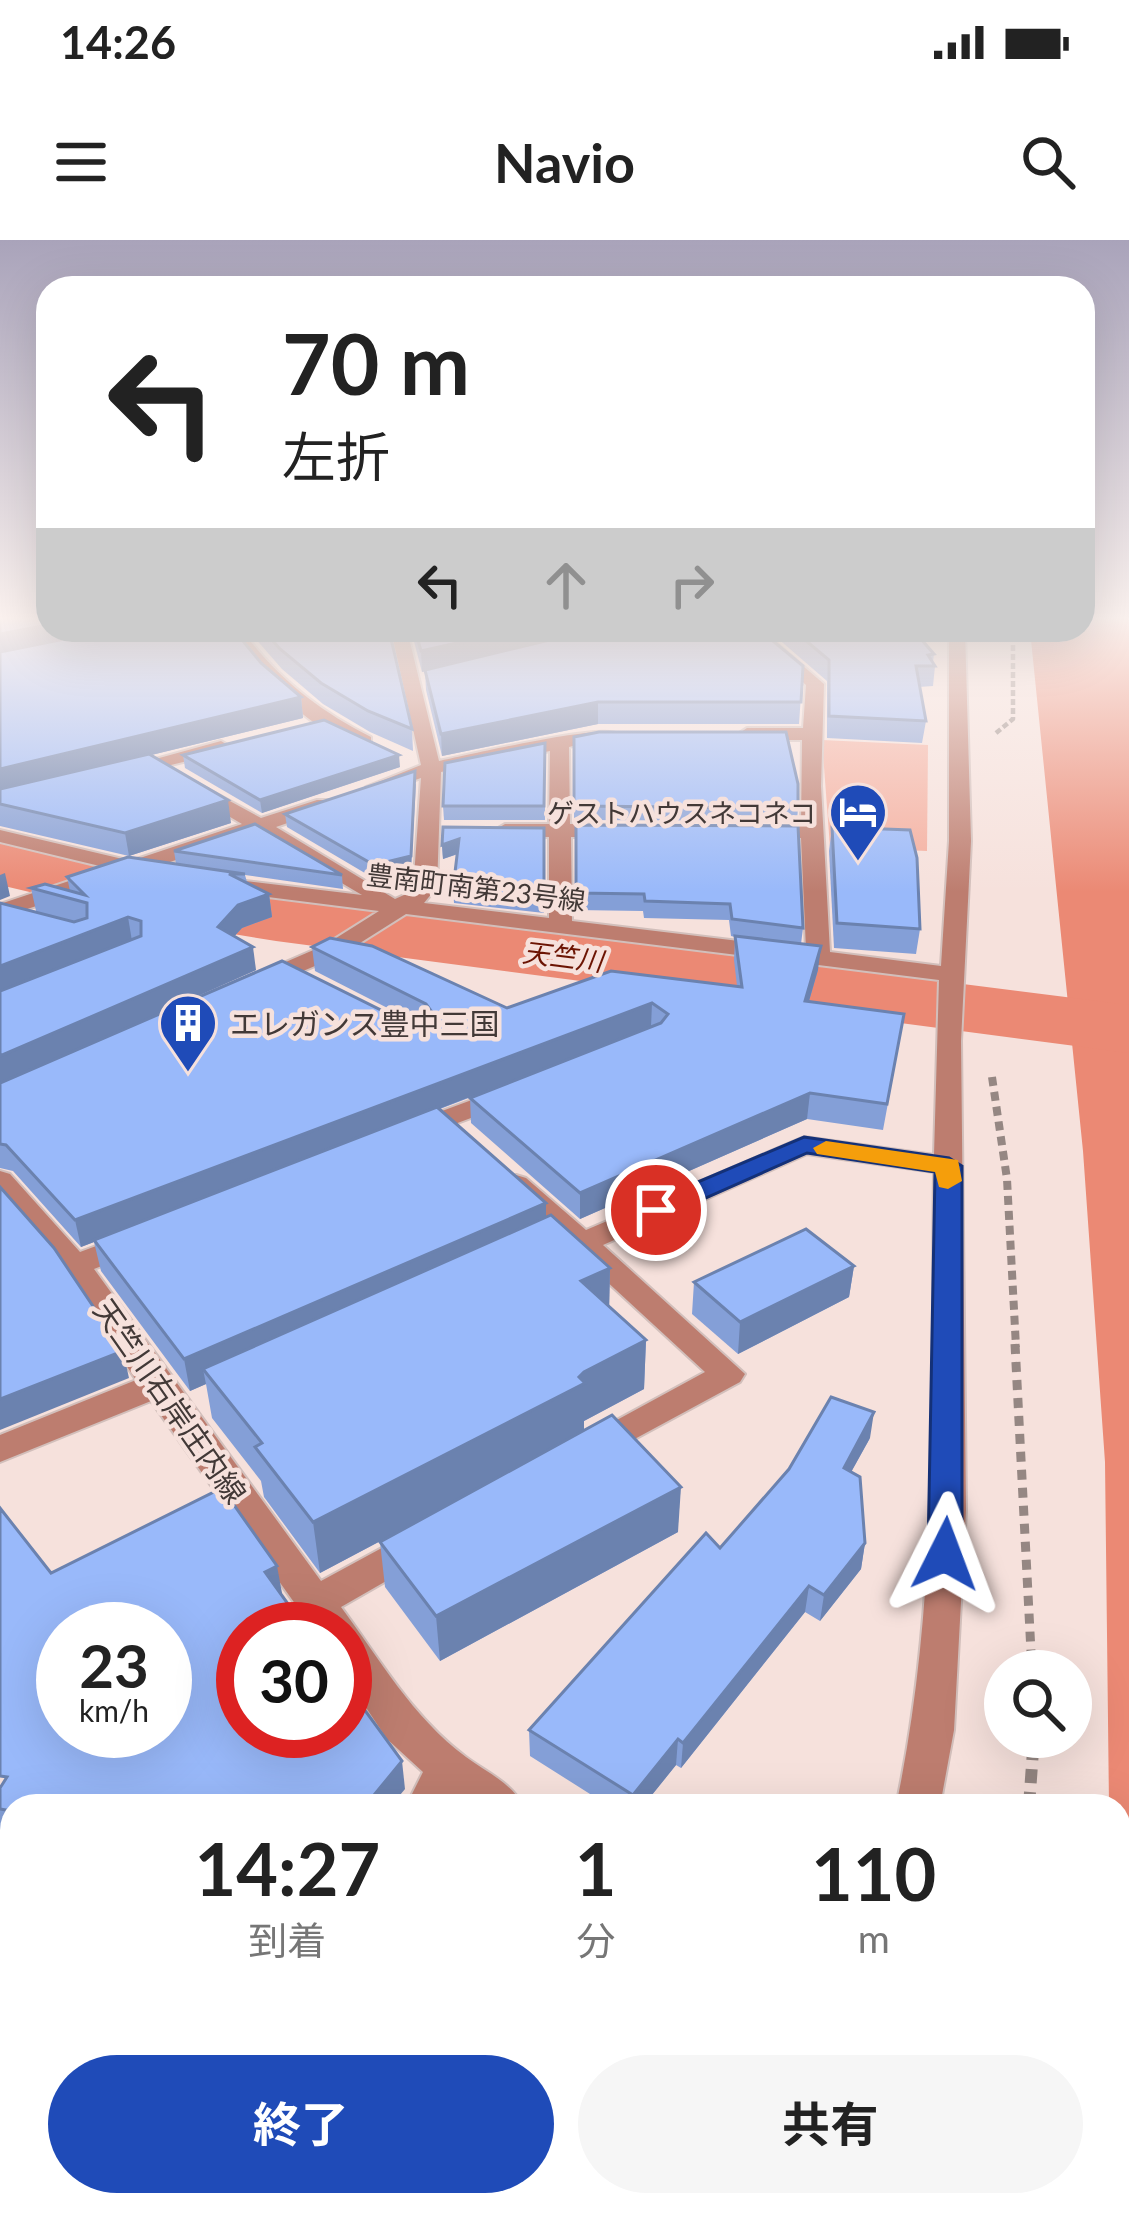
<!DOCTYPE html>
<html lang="ja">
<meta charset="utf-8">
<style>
body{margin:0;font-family:Lato,"Noto Sans JP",sans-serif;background:#f6f6f6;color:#222;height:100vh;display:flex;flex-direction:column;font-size:45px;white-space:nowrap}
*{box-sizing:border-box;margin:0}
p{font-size:39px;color:#767676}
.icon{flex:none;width:66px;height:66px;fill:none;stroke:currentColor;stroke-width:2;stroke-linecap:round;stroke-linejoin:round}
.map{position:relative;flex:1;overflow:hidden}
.drawer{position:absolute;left:0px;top:1554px;width:1131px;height:423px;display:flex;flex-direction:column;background:#fff;border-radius:36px 36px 0 0;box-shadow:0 12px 48px #0002}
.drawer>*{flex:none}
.guide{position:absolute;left:36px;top:36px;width:1059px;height:366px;border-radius:36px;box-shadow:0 12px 48px #0002;background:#fff;color:#222;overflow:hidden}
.tools{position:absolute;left:984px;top:1410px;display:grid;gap:24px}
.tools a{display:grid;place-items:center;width:108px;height:108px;border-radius:50%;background:#fff;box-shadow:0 12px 48px #0002;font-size:60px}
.speed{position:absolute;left:36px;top:1362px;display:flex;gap:24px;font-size:60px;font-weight:700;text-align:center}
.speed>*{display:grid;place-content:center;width:156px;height:156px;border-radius:50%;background:#fff;box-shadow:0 12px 48px #0002;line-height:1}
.speed small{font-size:30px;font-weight:400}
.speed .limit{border:18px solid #d22;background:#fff;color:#111}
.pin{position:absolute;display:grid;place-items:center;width:102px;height:102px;color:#fff;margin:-51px;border:6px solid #fff;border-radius:50%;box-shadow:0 3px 12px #0007}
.me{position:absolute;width:132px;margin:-66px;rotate:3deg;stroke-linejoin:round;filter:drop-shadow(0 0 9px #0008)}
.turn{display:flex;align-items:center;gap:42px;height:252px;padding:0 48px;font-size:54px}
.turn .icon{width:156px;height:156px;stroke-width:2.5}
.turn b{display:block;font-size:84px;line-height:102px}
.lanes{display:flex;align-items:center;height:114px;padding:0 48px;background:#0003;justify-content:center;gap:60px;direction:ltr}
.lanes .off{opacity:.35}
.eta{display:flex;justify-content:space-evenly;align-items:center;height:204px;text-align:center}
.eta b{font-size:72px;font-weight:700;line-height:84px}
.cta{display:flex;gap:24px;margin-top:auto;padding:24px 48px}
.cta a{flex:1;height:138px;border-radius:72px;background:#1f4bb8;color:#fff;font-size:48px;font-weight:700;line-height:138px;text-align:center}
.cta a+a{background:#f6f6f6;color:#222}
.status{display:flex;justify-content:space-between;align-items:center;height:84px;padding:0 60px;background:#fff;direction:ltr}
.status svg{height:33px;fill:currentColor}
header{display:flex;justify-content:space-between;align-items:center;height:156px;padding:0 48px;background:#fff;font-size:54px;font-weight:700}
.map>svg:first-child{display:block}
.green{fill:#f4ae9e}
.water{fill:#eb8974}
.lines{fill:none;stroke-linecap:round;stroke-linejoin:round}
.river{fill:#eb8974;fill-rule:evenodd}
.minor-casing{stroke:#d2bfbb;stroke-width:4}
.path-far3{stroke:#958783;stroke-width:4.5;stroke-dasharray:6 3;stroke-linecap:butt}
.path-far2{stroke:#958783;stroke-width:8;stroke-dasharray:9 6;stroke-linecap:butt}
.path-far1{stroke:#958783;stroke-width:9;stroke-dasharray:10 8;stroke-linecap:butt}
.path{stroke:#958783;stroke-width:12;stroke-dasharray:14 9;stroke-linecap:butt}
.minor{fill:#bd7d6f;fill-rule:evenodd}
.wall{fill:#849fd7}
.shaded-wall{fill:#6b82af}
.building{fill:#99b9fa;stroke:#6b82af;stroke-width:3;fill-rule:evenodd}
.route{fill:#1f4bb8;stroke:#143178;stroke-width:3}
.slow{fill:#f59e0b}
.labels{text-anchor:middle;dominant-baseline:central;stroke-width:9;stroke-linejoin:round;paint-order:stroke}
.far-poi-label{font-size:27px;fill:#423937;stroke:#f6e1dc;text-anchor:end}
.far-street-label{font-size:27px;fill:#423937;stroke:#f6e1dc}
.far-water-label{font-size:27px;font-style:italic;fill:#6c1403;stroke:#f6e1dc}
.poi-label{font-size:30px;fill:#423937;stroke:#f6e1dc;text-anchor:start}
.street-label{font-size:30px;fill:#423937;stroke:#f6e1dc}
</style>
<div class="status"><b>14:26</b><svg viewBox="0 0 49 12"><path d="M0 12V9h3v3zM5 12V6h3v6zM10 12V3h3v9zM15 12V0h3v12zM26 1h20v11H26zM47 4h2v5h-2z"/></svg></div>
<header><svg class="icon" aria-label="menu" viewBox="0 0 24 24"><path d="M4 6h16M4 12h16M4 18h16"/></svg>Navio<svg class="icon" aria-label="search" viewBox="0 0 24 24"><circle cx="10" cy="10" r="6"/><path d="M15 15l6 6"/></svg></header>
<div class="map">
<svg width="1129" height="1975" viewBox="0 0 1129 1975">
<rect width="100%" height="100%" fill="#f6e1dc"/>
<!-- green -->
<g class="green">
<path d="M822,500L928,505L927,611L830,607Z"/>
<path d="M0,1599L12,1607V1965H119L112,1975H0Z"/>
</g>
<!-- water -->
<path class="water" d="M1083,375H1129V1975H1074L1119,1965V1566H1109L1105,1222L1083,911L1030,390H1083Z"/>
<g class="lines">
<!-- river -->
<path class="river" d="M0,603L148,636L276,657L1129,765V813L276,701L148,680L0,645Z"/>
<!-- minor casing -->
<g class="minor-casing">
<g id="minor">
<path d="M226,390H242C276,437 319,471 371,497V505C324,510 250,426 226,390Z"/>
<path d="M391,390H407L439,521C469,515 602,483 618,494L569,507L570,584L613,585L623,591L613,597H571L572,681L806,709L801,598H757L746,592L757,586H801L802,500H747L738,494L747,488H803L806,445L743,390H761L824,444L821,546L830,712L941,726L949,601V390H965L971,601L961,801L966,1270L954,1490L940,1566H896C940,1359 931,1143 934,932L807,914L603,1005L745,1134L740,1142L594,1221L582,1217L576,1208L582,1199L705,1132L501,944L516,935L526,938L586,990L804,897L934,915L939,740L406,674L341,715L258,750L246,743L249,738L325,705L379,671L221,651L218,646L229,639L362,655L257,593L155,627V636L133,634L0,678V664L108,628L0,602V590L131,621L242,584L186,551L183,547L193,541L261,578L317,560H331V568L276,587L395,659L413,651L421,538L376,553L366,547L421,525ZM550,511L549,584H505L495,590L505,596L549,597V678L424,663L437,647L441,532Z"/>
<path d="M221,501L231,507L228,511L122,537L112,531Z"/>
<path d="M504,848L514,850L518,856L514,862L444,888L430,880L434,874Z"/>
<path d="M0,931L10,934L80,1012L131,993L142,996L146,1003L142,1010L94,1029L321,1341L402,1297L415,1292L428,1297L434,1307L428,1317L341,1367C379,1418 412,1477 466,1517C486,1532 512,1543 523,1566H467L455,1557L450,1566H406L423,1532L387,1499L345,1436V1389H313L151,1161L0,1222V1195L136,1140L64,1032L0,958Z"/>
<path d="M176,1965H239L243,1975H180Z"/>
<path d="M1055,1965H1119L1123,1975H1059Z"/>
</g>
</g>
<!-- path-far3 -->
<path class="path-far3" d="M996,493L1013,479V390"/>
<!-- path-far2 -->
<path class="path-far2" d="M992,837L1007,939L1016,1107"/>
<!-- path-far1 -->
<path class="path-far1" d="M1015,1104L1032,1431"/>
<!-- path -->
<g class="path">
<path d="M1029,1566L1034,1497"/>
<path d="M1002,1965V1975"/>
<path d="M817,1975L820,1965"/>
<path d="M843,1975L846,1965"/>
<path d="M868,1975L871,1965"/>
</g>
<!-- minor -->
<use href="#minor" class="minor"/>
</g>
<!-- wall -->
<g class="wall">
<path d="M0,375L261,423L301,457L303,478L151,515L231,583L129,616L0,586Z"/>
<path d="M248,390H389L412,489L413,511L370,492L323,464L282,429Z"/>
<path d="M411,390H760L803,426L799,484H598L442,516L426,450L425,431L422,432Z"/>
<path d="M768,390H924L922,401L934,414L933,422L935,426L933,446L919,447L926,481L922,503L827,498V441Z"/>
<path d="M574,497L798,568L797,581L574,580Z"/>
<path d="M545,503V580H444L443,566Z"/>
<path d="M183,515L400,527L262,573L185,528Z"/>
<path d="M416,544L411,630L375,639L287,587L285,574Z"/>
<path d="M576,585L803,688L801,704L818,730L809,761L904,774L900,798L883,890L807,879L580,979L471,883L470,858L650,788L440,869L546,978L610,1028L609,1066L646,1100L644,1149L584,1181V1190L678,1292L440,1421L385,1347L380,1302L443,1268L320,1333L264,1257L261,1241L212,1178L206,1144L190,1151L101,1031L94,1002L81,1007L13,931L0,928V663L36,671L31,648L70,651L67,637L176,624L174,611L342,635L343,649L245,635L247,642L269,654L272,677L242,688L234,696L256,730L122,790L413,781L315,731L312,707L507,768L737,746L734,720L735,697L731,696L729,680L644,678L643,671L576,670Z"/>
<path d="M832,587L920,689L916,714L834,708L829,611Z"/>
<path d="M544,588V673L454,663L453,649L458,614L443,619L442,605Z"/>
<path d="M854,1026L849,1057L738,1114L692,1074L694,1042Z"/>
<path d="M870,1198L851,1232L865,1303L861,1329L820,1381L805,1372L681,1528L676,1525L643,1566H609L530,1516L529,1490L720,1308Z"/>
<path d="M0,1569L12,1571V1596L0,1594Z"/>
<path d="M358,1965H536L552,1975H373Z"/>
<path d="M666,1965H758L752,1975H669L665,1972Z"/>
</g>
<!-- shaded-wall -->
<g class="shaded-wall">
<path d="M48,385V390H126L0,414V394Z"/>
<path d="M516,390H603L422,432L421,411Z"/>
<path d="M301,457L303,478L0,552V529Z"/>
<path d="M598,462V484L442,516L441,494Z"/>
<path d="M399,515L400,527L262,573L260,560Z"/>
<path d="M415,531L411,630L375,639L374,625Z"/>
<path d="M228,560L231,583L129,616L125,593Z"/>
<path d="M459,599L460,613L443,619L442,605Z"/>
<path d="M5,633L10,656L0,660V635Z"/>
<path d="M269,654L272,677L242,688L221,711L218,687L238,665Z"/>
<path d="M128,677L132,701L0,752V726Z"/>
<path d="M821,706L818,730L802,785L805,761Z"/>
<path d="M253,707L256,730L0,844V816Z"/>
<path d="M652,763L651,787L81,1007L75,980Z"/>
<path d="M810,853L807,879L580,979V953Z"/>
<path d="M546,963V994L203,1129L206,1144L190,1151L184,1119Z"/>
<path d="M854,1026L849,1057L738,1114L740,1082Z"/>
<path d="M610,1028L609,1077L581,1041Z"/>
<path d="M646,1100L644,1149L584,1181V1193L320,1333L313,1282L579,1137L584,1132Z"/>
<path d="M123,1111L129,1138L0,1190V1159Z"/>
<path d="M874,1172L870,1198L839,1254L844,1228Z"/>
<path d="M681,1247L678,1292L440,1421L436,1376Z"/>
<path d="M865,1303L861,1329L820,1381L824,1355Z"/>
<path d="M277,1326L282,1353L270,1360L265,1332Z"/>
<path d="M809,1346L805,1372L681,1528L683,1503Z"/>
<path d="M678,1499L676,1525L643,1566H632L633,1555Z"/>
<path d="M402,1521L405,1549L391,1566H365Z"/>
<path d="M745,1965H758L752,1975H739Z"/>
</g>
<!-- building -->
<g class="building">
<path d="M0,375H48V385L0,394Z"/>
<path d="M109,390H234L261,423L301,457L0,529V412Z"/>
<path d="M263,390H389L412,489L368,471L321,443L280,409Z"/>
<path d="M415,390H516L421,411Z"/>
<path d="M591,390H760L803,426L801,462H598L441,494L425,430Z"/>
<path d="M793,390H913L934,414L928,415L935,426H916L926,481L829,476V420Z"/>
<path d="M324,480L399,515L260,560L183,515Z"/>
<path d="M599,492H786L798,544V568L574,566V497Z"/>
<path d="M545,503L544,566H443L445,523Z"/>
<path d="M149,514L228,560L125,593L0,564V549Z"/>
<path d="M415,531L411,616L374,625L285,574Z"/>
<path d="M255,584L342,635L174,611Z"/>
<path d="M576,585L798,586L803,688L732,679L730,664L645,661L644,654L576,653Z"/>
<path d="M443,587L544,588V659L453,649L459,599L442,605Z"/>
<path d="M832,587L910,590L917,618L920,689L837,683Z"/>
<path d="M128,617L245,634H229L269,654L238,665L218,687L253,707L0,816V751L141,696V681L128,677L0,726V663L74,682L87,678V663L31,648L45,644L85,655L67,637Z"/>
<path d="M735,696L821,706L805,761L904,774L887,864L810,853L580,953L470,858L661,783L668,774L652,763L75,980L6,905L0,904V843L282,721L403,781L427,780L432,772L426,764L312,707L330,698L372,706L507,768L611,731L742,747Z"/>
<path d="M437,867L546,963L184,1119L94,1000Z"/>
<path d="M0,947L54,1008L123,1111L0,1159Z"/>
<path d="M551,975L610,1028L581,1041L646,1100L584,1132L579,1137L585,1143L313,1282L255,1207L262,1203L203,1129Z"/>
<path d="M806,989L854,1026L740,1082L694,1042Z"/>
<path d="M831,1157L874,1172L844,1228L860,1237L865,1303L824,1355L809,1346L683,1503L678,1499L633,1555L529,1490L706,1293L720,1308L789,1229Z"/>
<path d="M612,1175L681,1247L436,1376L380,1302Z"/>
<path d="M222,1248L277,1326L265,1332L306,1389H243V1491H345V1443L402,1521L365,1566H12V1571L0,1569V1548L7,1537L0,1536V1268L51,1333ZM63,1389H165V1491H63Z"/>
<path d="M377,1965H536L552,1975H393Z"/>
<path d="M694,1965H745L739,1975H707Z"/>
</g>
<!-- sky -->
<linearGradient id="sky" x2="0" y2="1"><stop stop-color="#a9a3ba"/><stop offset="0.58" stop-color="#fbf2ef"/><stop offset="1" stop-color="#fbf2ef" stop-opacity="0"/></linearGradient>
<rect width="1129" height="652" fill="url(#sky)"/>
<!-- route -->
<path class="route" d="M804,897L949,918L962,926V1314L957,1324L945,1328L933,1324L928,1314L935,932L807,913L665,976H646L642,970L646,964Z"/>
<!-- slow -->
<path class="slow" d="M826,901L958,920L962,941L948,949L939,947L935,932L817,914L813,908Z"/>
<!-- icons -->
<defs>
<g id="hotel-pin" transform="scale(3)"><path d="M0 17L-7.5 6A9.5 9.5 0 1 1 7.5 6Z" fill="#1f4bb8" stroke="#f6e1dc"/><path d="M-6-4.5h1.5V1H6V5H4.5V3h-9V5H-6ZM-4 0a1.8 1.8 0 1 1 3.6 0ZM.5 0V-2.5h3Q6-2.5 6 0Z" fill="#fff"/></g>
<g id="building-pin" transform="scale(3)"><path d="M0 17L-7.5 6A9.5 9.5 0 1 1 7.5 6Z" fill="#1f4bb8" stroke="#f6e1dc"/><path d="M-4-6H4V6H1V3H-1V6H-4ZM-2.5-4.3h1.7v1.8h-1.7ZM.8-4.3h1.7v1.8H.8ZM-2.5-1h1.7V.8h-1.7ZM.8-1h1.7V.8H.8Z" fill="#fff"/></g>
</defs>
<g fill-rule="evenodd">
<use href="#hotel-pin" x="858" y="572"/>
<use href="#building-pin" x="188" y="783"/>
</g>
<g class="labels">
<!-- far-poi labels -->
<g class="far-poi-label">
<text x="816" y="572">ゲストハウスネコネコ</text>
</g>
<!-- far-street labels -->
<g class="far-street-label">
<text transform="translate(476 647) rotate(7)">豊南町南第23号線</text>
</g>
<!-- far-water labels -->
<g class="far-water-label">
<text transform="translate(563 716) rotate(7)">天竺川</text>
</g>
<!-- poi labels -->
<g class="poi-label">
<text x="230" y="783">エレガンス豊中三国</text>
</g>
<!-- street labels -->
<g class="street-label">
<text transform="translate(171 1161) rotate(55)">天竺川右岸庄内線</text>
</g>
</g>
</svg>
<div class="tools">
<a><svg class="icon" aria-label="search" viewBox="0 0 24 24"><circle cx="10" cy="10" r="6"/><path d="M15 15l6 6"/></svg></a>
</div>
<div class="speed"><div>23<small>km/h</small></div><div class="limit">30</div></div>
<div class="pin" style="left:656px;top:970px;background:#d93025"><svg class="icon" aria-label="arrive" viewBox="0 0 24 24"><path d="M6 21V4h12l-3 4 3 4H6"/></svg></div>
<svg class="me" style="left:945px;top:1314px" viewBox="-20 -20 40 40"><path d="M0-17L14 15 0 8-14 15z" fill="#1f4bb8" stroke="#fff" stroke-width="4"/></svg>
<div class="guide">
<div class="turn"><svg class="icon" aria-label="left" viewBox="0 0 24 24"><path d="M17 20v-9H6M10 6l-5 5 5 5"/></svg><div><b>70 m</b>左折</div></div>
<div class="lanes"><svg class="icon" aria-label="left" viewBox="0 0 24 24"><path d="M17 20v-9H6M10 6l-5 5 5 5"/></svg><svg class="icon off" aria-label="ahead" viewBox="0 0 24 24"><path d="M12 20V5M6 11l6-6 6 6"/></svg><svg class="icon off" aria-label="right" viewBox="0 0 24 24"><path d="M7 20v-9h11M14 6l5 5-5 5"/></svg></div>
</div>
<section class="drawer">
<div class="eta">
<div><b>14:27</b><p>到着</p></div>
<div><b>1</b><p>分</p></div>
<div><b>110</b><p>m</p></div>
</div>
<div class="cta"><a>終了</a><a>共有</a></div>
</section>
</div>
